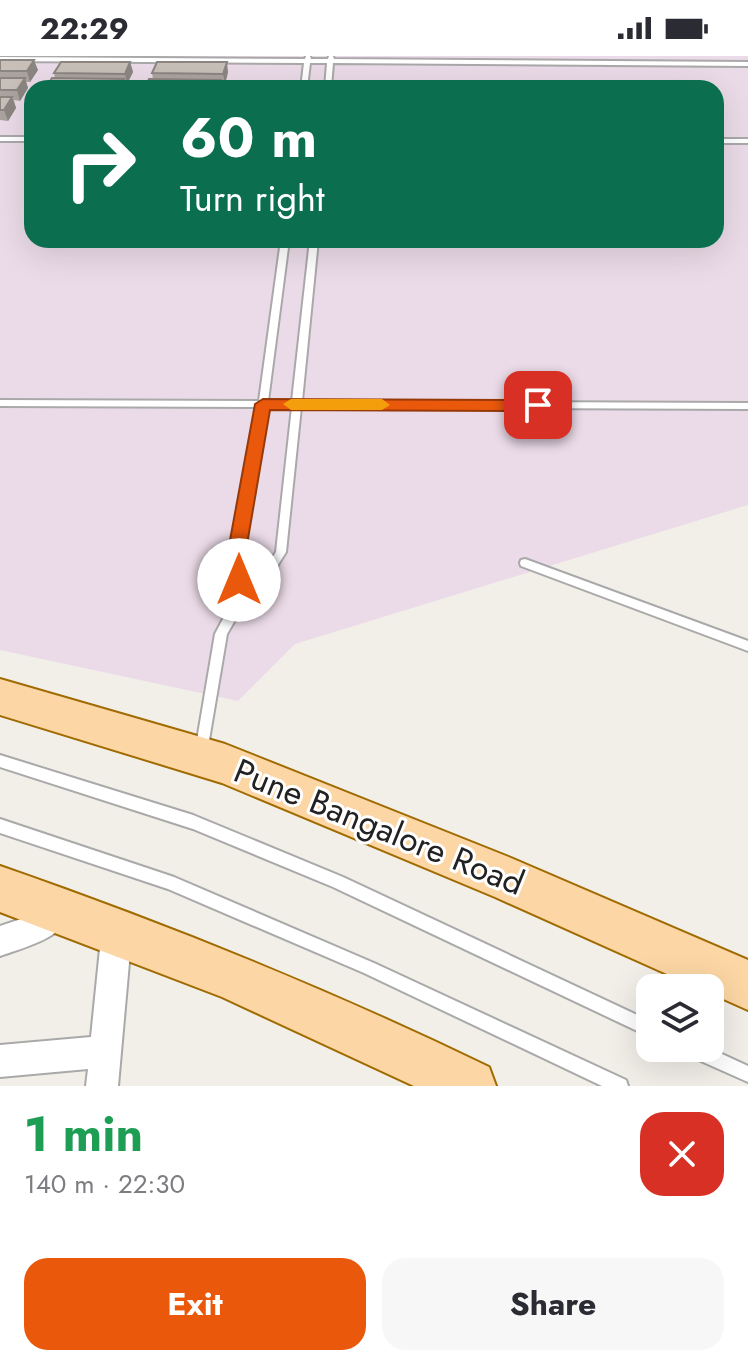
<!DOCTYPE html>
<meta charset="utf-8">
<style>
body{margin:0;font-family:Jost,sans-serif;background:#f7f7f7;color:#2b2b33;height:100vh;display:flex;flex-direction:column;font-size:30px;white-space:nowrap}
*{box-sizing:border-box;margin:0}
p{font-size:26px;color:#7c7c81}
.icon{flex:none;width:44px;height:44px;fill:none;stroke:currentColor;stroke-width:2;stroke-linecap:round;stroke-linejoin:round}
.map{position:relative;height:1030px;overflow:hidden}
.details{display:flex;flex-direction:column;background:#fff;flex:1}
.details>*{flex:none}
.banner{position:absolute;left:24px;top:24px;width:700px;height:168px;border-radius:24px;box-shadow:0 8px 32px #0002;background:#0b6e4f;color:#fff;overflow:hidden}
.controls{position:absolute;left:636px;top:918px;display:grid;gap:16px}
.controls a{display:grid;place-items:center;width:88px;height:88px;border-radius:16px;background:#fff;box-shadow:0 8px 32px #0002;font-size:40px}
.pin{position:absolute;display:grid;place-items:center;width:68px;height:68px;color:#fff;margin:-34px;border-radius:16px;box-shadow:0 4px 12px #0006}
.me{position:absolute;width:88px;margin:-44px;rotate:0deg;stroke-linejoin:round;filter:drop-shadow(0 0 6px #0008)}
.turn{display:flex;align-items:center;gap:28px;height:168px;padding:0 24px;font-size:36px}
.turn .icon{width:104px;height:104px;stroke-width:2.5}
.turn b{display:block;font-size:56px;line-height:68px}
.round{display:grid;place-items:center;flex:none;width:84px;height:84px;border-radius:24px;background:#f7f7f7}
.head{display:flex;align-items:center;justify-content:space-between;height:136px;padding:0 24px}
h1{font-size:48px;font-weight:700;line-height:60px;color:#1e9e55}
.button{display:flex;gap:16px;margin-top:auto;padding:16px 24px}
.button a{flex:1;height:92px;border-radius:24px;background:#ea580c;color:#fff;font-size:32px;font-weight:700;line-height:92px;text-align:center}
.button a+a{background:#f7f7f7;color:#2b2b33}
.status{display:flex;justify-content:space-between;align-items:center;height:56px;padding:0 40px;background:#fff;direction:ltr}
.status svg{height:22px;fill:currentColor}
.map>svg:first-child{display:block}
.industrial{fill:#ebdbe8;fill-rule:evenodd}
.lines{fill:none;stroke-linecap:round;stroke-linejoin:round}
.lane-casing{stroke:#a9a9a9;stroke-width:4}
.street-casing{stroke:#a9a9a9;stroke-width:4}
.primary-casing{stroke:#a06b00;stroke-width:4}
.lane{fill:#fff;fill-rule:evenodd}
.street{fill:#fff;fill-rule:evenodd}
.primary{fill:#fcd6a4;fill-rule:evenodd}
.wall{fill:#aba49e}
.shaded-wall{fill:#8b8681}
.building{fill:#c7bfb8;stroke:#8b8681;stroke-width:2}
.route{fill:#ea580c;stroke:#983908;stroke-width:2}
.slow{fill:#f59e0b}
.labels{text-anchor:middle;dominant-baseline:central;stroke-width:6;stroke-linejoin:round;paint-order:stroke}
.near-street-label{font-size:34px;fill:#222;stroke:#fff}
</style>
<div class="status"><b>22:29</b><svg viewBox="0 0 49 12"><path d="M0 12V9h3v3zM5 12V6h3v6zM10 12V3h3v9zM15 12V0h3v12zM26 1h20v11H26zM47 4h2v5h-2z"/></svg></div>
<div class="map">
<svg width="748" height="1030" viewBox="0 0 748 1030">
<rect width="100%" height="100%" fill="#f2efe9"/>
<!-- industrial -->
<path class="industrial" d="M0,0H748V449L295,588L238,645L0,594ZM32,32H716V184H32Z"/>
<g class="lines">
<!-- lane casing -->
<g class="lane-casing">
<g id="lane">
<path d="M306,0H310L311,3H328L329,0H333L334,3L748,6V10L333,7L331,32H325L327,7H310L307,32H301L304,7L0,5V1L305,3Z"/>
<rect x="0" y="81" width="32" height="4"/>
<rect x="716" y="83" width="32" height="4"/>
<path d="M281,184H289L268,345H292L310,184H318L302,345L748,347V353L301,351L286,496L271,520L238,559L227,578L207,696L206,700L201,702L196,700L195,696L215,578L223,563L237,544L230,506L258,351L0,350V344L259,345ZM267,351H292L276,496L264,514L246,534L240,506Z"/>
<path d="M525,503L748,585V595L521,510L520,507L521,504Z"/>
<path d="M0,699L193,759L343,821L650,965V981L333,831L193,773L0,711Z"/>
<path d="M0,763L174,821L374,907L626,1024L628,1030H602L364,917L168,833L0,777Z"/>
<path d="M683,992H709L748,1010V1026L685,998Z"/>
</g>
</g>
<!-- street casing -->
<g class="street-casing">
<g id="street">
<path d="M60,840L70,844L74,854C63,882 26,891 0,900V870L24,862Z"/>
<path d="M117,858L127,863L132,873L118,1030H86L88,1013L0,1021V989L91,981L102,873L107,863Z"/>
</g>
</g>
<!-- primary casing -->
<g class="primary-casing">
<g id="primary">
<path d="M0,623L225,688L511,802L748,904V954L710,937V932H698L495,841L222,727L0,659Z"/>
<path d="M0,810C167,868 330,934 489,1011L496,1030H414L222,941L0,856Z"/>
</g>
</g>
<!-- lane -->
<use href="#lane" class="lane"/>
<!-- street -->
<use href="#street" class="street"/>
<!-- primary -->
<use href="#primary" class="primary"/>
</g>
<!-- wall -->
<g class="wall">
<path d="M0,4L38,14L30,26H26L28,32L20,45L14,44L16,52L8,65L0,64Z"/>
<path d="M130,6L133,16L127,28H125L126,32H46L55,22L54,17Z"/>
<path d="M228,16L225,28L153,23L152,17Z"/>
</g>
<!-- shaded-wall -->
<g class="shaded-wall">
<path d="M34,4L38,14L30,26L27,15Z"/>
<path d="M130,6L133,16L127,28L125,18Z"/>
<path d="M227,6L228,16L225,28L223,18Z"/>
<path d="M25,22L28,32L20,45L17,34Z"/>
<path d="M124,23L126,32H119Z"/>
<path d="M12,41L16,52L8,65L4,54Z"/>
</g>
<!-- building -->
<g class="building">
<path d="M0,4H34L27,15H0Z"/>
<path d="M61,6H130L125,18L54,17Z"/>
<path d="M157,6H227L223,18L152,17Z"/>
<path d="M0,22H25L17,34H0Z"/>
<path d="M52,22L124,23L119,32H46Z"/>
<path d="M149,23L221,24L218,32H145Z"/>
<path d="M0,41H12L4,54H0Z"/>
</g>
<!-- route -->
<path class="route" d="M263,343L538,344L546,349L538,355L270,354L244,506L248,524L245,530H232L226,506L255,348Z"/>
<!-- slow -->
<path class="slow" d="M291,343H382L390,349L382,354H291L283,348Z"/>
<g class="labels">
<!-- near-street labels -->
<g class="near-street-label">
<text transform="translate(379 771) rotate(22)">Pune Bangalore Road</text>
</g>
</g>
</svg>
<div class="controls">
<a><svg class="icon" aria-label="layers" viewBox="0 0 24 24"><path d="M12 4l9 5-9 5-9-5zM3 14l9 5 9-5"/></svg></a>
</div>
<div class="pin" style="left:538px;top:349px;background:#d93025"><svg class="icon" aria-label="arrive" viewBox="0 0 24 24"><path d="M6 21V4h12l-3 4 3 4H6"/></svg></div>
<svg class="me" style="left:239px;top:524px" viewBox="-20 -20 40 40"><circle r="19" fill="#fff"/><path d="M0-13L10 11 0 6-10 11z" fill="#ea580c"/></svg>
<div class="banner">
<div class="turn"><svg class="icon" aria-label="right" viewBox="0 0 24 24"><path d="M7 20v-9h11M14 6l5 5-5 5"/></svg><div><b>60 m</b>Turn right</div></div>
</div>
</div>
<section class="details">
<div class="head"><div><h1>1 min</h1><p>140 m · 22:30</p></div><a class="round" style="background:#d93025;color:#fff"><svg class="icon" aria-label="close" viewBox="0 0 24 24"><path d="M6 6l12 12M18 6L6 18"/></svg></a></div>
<div class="button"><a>Exit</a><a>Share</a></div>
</section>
